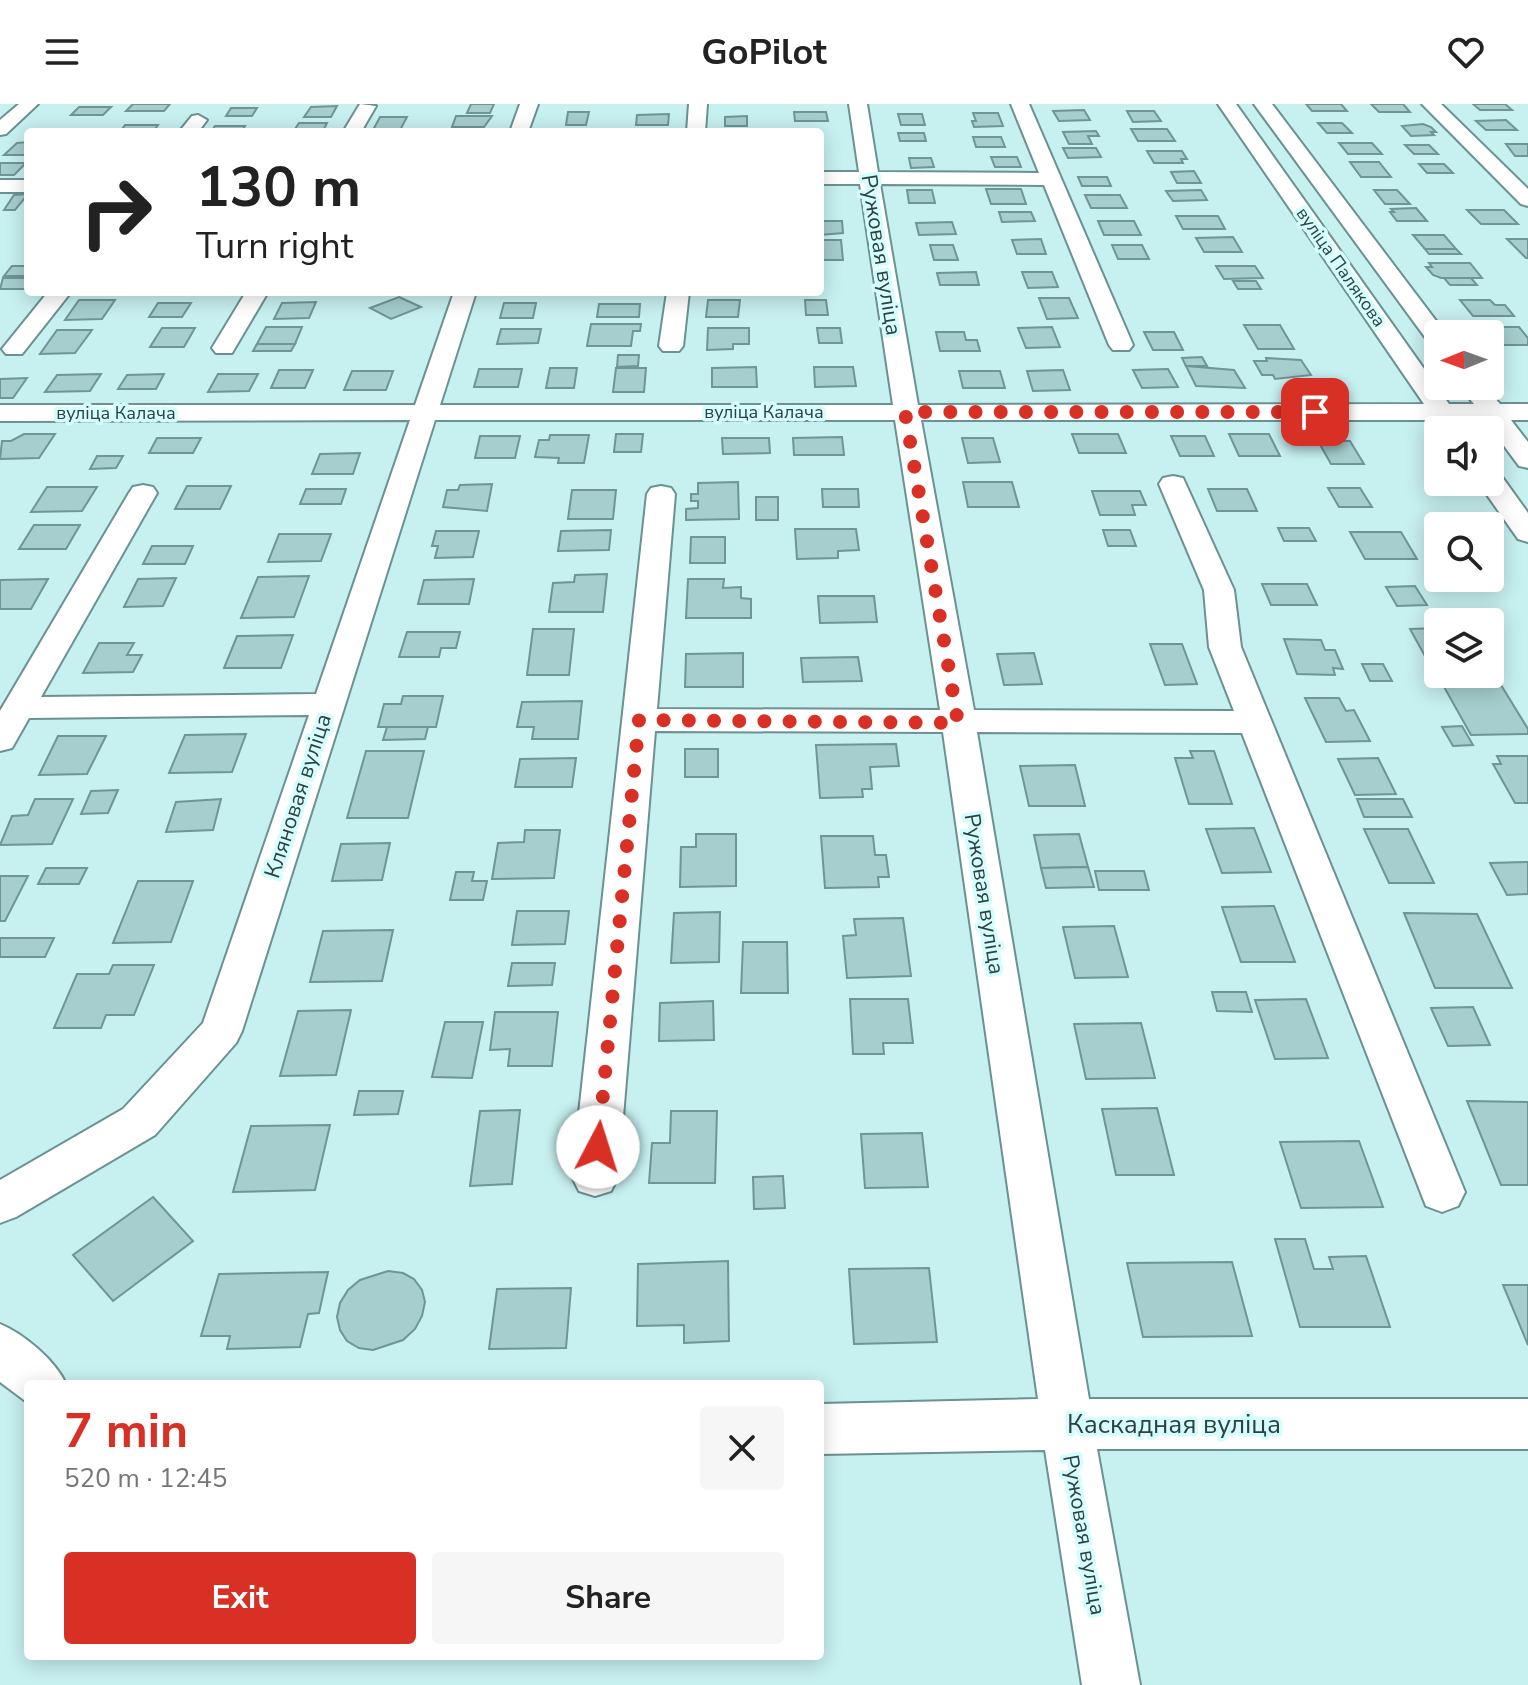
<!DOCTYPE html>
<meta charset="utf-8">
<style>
body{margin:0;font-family:"Nunito Sans",sans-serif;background:#f6f6f6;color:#222;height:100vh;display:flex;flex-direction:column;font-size:30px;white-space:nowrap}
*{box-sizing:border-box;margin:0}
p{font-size:26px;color:#767676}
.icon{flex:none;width:44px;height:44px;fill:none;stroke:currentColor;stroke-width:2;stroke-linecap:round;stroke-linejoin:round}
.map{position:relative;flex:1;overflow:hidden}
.side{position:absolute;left:24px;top:1276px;width:800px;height:280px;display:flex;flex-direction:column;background:#fff;border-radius:8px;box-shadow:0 4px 20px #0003}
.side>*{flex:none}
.hud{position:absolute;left:24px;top:24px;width:800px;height:168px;border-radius:8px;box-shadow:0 4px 20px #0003;background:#fff;color:#222;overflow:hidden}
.needle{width:52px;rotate:269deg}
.tools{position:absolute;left:1424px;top:216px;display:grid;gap:16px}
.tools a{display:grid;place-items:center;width:80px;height:80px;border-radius:8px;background:#fff;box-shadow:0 4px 20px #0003;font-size:40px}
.pin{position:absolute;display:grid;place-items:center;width:68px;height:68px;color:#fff;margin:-34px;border-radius:16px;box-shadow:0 4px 12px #0006}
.me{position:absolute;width:88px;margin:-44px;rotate:5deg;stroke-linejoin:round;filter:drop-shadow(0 0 6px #0008)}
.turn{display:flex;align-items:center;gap:28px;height:168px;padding:0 40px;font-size:36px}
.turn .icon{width:104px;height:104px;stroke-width:2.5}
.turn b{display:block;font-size:56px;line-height:68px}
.round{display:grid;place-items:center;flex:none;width:84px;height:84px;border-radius:8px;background:#f6f6f6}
.head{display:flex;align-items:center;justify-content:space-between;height:136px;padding:0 40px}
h1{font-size:48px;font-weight:700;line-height:60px;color:#d93025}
.primary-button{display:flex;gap:16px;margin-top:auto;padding:16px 40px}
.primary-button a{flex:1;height:92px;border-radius:8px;background:#d93025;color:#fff;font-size:32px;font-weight:700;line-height:92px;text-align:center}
.primary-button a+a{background:#f6f6f6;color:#222}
header{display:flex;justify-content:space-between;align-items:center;height:104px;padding:0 40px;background:#fff;font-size:36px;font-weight:700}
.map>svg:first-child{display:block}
.building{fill:#a6cece;stroke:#6f9595;stroke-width:2}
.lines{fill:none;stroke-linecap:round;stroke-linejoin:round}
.minor-casing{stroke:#6b9191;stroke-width:4}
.minor{fill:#fff;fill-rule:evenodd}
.route{stroke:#d93025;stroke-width:14;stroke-dasharray:0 25.2}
.labels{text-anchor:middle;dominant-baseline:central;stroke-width:7;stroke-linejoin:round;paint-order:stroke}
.far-street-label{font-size:18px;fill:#304040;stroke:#d4fdfd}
.street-label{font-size:22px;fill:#304040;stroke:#d4fdfd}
.near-street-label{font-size:26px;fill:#304040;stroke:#d4fdfd}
</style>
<header><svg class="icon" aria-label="menu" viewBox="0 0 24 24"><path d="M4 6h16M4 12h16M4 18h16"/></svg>GoPilot<svg class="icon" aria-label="heart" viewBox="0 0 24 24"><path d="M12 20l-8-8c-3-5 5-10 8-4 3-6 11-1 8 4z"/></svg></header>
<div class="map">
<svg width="1528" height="1581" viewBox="0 0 1528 1581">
<rect width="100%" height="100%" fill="#c7f0f0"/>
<!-- building -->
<g class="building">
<path d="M133,0H170L164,7H126Z"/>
<path d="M471,0H494L490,9H467Z"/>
<path d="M1306,0H1341L1347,7H1312Z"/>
<path d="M1371,0H1403L1410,8H1379Z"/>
<path d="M1473,0H1505L1512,6H1480Z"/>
<path d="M337,2L331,13H304L311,3Z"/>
<path d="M79,3H111L103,11H71Z"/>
<path d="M231,4H257L252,12H226Z"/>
<path d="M1084,6L1090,16L1059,17L1053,7Z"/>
<path d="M1127,7H1154L1161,17L1133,18Z"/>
<path d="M568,8H589L586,21H566Z"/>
<path d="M794,8H826L828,17H795Z"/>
<path d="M973,9H998L1003,22L974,23L972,17H976Z"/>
<path d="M669,10L668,21H636L637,11Z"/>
<path d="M898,10H922L925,21H901Z"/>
<path d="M456,12H492L484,23H452Z"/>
<path d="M747,12V22H725V13Z"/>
<path d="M380,13H407L399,28H372Z"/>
<path d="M1506,16L1517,26H1486L1476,17Z"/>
<path d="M299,19H327L323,27L293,28Z"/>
<path d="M1318,19H1342L1352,29H1327Z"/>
<path d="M1423,20L1431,23L1436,28H1431L1434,31L1411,32L1402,22Z"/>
<path d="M125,21H158L153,28H120Z"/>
<path d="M215,22H245L241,28H211Z"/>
<path d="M1131,25H1167L1175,37H1138Z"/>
<path d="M1096,27L1099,32H1088L1092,40H1069L1063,28Z"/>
<path d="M898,29H924L926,37H900Z"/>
<path d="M973,33H1001L1005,43H976Z"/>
<path d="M28,38V51H4L17,39Z"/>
<path d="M1339,39H1372L1382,50H1348Z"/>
<path d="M1506,40H1528V52H1515Z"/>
<path d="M1405,41H1429L1438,50H1414Z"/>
<path d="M1063,44H1096L1101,53L1068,54Z"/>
<path d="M1147,47H1182L1187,55H1181L1183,59H1154Z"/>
<path d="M991,53H1017L1021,63H995Z"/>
<path d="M909,54H931L934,63L911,64Z"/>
<path d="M1350,58H1379L1391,73H1361Z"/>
<path d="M0,59H26L14,71H0Z"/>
<path d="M1419,60H1444L1453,69H1427Z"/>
<path d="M1194,67L1201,79H1177L1171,68Z"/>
<path d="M1078,73H1107L1111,82H1082Z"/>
<path d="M986,85H1021L1026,100H991Z"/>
<path d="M907,86H932L935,99H909Z"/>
<path d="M1201,86L1207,96L1173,97L1166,87Z"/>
<path d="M1374,86H1397L1410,100H1385Z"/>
<path d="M28,90L15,106H4L14,91Z"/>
<path d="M1085,91H1120L1127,104H1091Z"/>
<path d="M1416,104L1427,117H1397L1390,108H1394L1391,105Z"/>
<path d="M1467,106H1504L1518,120H1481Z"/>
<path d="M999,108H1031L1035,117L1002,118Z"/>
<path d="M1176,112H1218L1225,125H1183Z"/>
<path d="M820,117H842L843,129L820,131Z"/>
<path d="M1098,117H1134L1141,131H1104Z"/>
<path d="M952,118L956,130L919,131L916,119Z"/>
<path d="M1413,131H1444L1456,145H1425Z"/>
<path d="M1233,133L1242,148H1204L1196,134Z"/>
<path d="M1041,135L1046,150H1017L1012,136Z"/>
<path d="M1507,135H1528V154H1526Z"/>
<path d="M820,136H841L843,156H820Z"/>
<path d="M930,141H953L958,156H934Z"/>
<path d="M1112,141H1142L1149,155H1118Z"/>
<path d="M1425,145H1456L1461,150H1429Z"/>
<path d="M1429,159H1470L1482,174H1441L1433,171L1426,163H1432Z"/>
<path d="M12,162H28V172H4Z"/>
<path d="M1216,162H1255L1263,174L1224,175Z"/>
<path d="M976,168L979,181H940L937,169Z"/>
<path d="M1022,168H1052L1058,183L1028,184Z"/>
<path d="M3,174H28V181L25,185H0Z"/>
<path d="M1444,174H1471L1477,181H1450Z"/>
<path d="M1233,177H1256L1261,185H1238Z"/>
<path d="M399,193L421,203L391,215L370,204Z"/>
<path d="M1039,194H1069L1078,214L1047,215Z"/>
<path d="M79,196H115L102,215L65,216Z"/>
<path d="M708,196H740L738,213H706Z"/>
<path d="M805,196H826L828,211H806Z"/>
<path d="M1460,196H1490L1495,201H1505L1514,212H1473Z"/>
<path d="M316,198L309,214L274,215L282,199Z"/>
<path d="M158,199H191L182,213H149Z"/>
<path d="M504,199H536L533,214H500Z"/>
<path d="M599,200H640L639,213H597Z"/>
<path d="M591,220H641L640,227H633L631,242H587Z"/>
<path d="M1244,221H1280L1294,245H1258Z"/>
<path d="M266,223H302L295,240H257Z"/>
<path d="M1052,223L1060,243L1026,244L1018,224Z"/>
<path d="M1477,223H1519L1528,234V241H1503L1498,235H1490V230H1482Z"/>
<path d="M162,224H195L184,243H150Z"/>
<path d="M708,224H749V240H733V245L707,246Z"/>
<path d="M817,224H840L842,239H819Z"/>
<path d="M501,225H541L538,239L497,240Z"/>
<path d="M57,226H92L75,249L40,250Z"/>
<path d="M936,228H964L966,236H977L980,247H940Z"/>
<path d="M1144,228H1174L1183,246H1153Z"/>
<path d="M257,240H295L291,247H253Z"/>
<path d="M618,251H639L638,262L617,263Z"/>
<path d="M1202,253L1207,262H1186L1182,254Z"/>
<path d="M1266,254L1301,256L1311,271L1275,275L1273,271H1262L1254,257H1267Z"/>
<path d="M1186,262L1234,266L1245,284L1196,282Z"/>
<path d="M756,263L757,283H712V264Z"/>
<path d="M814,263H853L856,282L815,283Z"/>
<path d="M550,264H577L574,284H546Z"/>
<path d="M616,264H646L644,288H613Z"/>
<path d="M479,265H522L518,283H474Z"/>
<path d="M1168,265L1178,283L1142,284L1133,266Z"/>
<path d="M279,266H313L305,284H271Z"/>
<path d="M1063,266L1070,286L1033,287L1027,267Z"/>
<path d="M352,267H393L386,286H344Z"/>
<path d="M959,267H1000L1005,284H963Z"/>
<path d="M101,270L90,287L45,288L57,271Z"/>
<path d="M164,270L156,285H118L127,271Z"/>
<path d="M218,270H258L249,287L208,288Z"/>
<path d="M27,274L13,294H0V275Z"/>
<path d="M24,330H55L39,354L0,355L2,337H11Z"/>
<path d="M616,330H643L641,348H614Z"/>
<path d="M1072,330H1118L1126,349H1079Z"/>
<path d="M1229,330H1269L1280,352H1239Z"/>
<path d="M550,331H589L584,359H558L559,354L535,353L539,336H549Z"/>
<path d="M480,332H520L515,354H475Z"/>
<path d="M1171,332H1205L1214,352H1180Z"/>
<path d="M842,333L844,351H794L793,334Z"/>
<path d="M157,334H201L193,349H149Z"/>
<path d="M722,334H769L770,349L723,350Z"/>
<path d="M962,334H993L1000,358L968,359Z"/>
<path d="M1318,337H1350L1364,360H1331Z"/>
<path d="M360,349L353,370H312L320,350Z"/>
<path d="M97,352H123L116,364L90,365Z"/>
<path d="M738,378L739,415L686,416V405L698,404V397H691V390H698V379Z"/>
<path d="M963,378H1012L1019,403H968Z"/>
<path d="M492,380L487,407L443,403L447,386H458L460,381Z"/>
<path d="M187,382H231L220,405H175Z"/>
<path d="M47,383H97L82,407L31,408Z"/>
<path d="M1328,384H1360L1372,403H1339Z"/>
<path d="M306,385H346L341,400H300Z"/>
<path d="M822,385H858L859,403H823Z"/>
<path d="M1208,385H1247L1257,407H1217Z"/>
<path d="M572,386H616L613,415H568Z"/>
<path d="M1092,387H1140L1146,401H1132L1135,411H1100Z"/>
<rect x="756" y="393" width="22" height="23"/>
<path d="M34,421H80L66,445H19Z"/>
<path d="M1278,424H1309L1316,437H1284Z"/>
<path d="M795,425H856L859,446L838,447V454L797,455Z"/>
<path d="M611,426L609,446L558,447L561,427Z"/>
<path d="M1103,426H1130L1136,442H1108Z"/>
<path d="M436,427H479L473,453L435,454L438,442H432Z"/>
<path d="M1350,428H1401L1417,455H1365Z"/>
<path d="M279,430H331L321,457L268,458Z"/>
<path d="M691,433H725V459H690Z"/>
<path d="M152,442H193L185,460H143Z"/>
<path d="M607,470L603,508H549L553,479L574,478L575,471Z"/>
<path d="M309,472L294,513L241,514L258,473Z"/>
<path d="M176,474L163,502L124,503L138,475Z"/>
<path d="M48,475L31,505H0V476Z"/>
<path d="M474,475L469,500H418L424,476Z"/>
<path d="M688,475H724L723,484L741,483V494L751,495V514H686Z"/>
<path d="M1262,480H1307L1317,501H1271Z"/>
<path d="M1415,482L1427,501L1397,502L1386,483Z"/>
<path d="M818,492H874L877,518L820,519Z"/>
<path d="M1438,524V553L1426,554L1410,525Z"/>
<path d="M533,525H574L569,571H527Z"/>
<path d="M407,528H460L456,544H441L439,553H399Z"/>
<path d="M293,531L281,564H224L237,532Z"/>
<path d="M1284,535L1321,536L1325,546H1335L1343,565L1333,564L1335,571L1297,570Z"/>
<path d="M99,539H134L127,551H142L133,568L83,569Z"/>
<path d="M1150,540H1182L1197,580L1165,581Z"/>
<path d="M743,549V583H685L686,550Z"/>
<path d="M1034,549L1042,580L1004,581L997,550Z"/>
<path d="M858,553L862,577L803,578L801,554Z"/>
<path d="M1362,560H1383L1392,577H1370Z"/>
<path d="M1443,581H1501L1528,625V630L1471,631Z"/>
<path d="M403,592H443L436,623H378L384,600H401Z"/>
<path d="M1305,594H1339L1346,607L1354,606L1370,637L1326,638Z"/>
<path d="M582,597L578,635H532L534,623H517L522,598Z"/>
<path d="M1462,622L1473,641L1453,642L1442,623Z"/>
<path d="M387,623H428L425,635L383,636Z"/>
<path d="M246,630L232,668L169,669L185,631Z"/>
<path d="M58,632H106L87,670L39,671Z"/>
<path d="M896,640L899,662L870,663L872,685H862L863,693L820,694L816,641Z"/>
<rect x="685" y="645" width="33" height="28"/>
<path d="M366,647H424L408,714H347Z"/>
<path d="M1190,647H1214L1232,700H1189L1175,654H1193Z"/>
<path d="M1497,652H1528V699H1515L1493,660H1501Z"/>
<path d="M576,654L572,683H515L520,655Z"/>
<path d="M1378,654L1396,690L1355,691L1338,655Z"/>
<path d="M1075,661L1085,702H1029L1020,662Z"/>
<path d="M118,686L108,709L81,710L91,687Z"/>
<path d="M35,695H73L52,740L0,741L12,712L28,711Z"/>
<path d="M221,695L213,726L166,728L176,698Z"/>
<path d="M1357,695H1403L1412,713H1364Z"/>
<path d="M1254,724L1271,768L1222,769L1206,725Z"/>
<path d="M1364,725H1408L1434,779H1389Z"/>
<path d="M525,726H560L554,774L492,775L498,739L524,738Z"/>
<path d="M696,730H736V782L680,783L681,743H696Z"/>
<path d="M1079,730L1088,763L1041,764L1034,731Z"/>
<path d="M821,732H873L875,751H886L889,773H878L879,783L825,784Z"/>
<path d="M390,739L382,776L332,777L341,740Z"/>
<path d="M1528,758V790L1507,791L1490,759Z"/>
<path d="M1088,763L1094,783L1046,784L1041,764Z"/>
<path d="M46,764H87L79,780H38Z"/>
<path d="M1095,767H1144L1149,786H1099Z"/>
<path d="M456,768H474L472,777H487L483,796H450Z"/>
<path d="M0,772H28L5,817H0Z"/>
<path d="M138,777H193L171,838L113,839Z"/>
<path d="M1274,802L1295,858H1241L1222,803Z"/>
<path d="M517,807H569L565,840L512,841Z"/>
<path d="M720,808L719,858L671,859L674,809Z"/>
<path d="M1404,809L1477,810L1512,884H1435Z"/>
<path d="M903,814L911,872L847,874L843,832L856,831L854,815Z"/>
<path d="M1114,822L1128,873L1075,874L1063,823Z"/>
<path d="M393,826L382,877L310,878L323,827Z"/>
<path d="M0,834H54L45,853H0Z"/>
<path d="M743,838H787L788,889H741Z"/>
<path d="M512,859H555L552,881L508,882Z"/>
<path d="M113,861H154L134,911H106L101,924H54L77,870H109Z"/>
<path d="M1212,888H1246L1252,908L1217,907Z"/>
<path d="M850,895H908L913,939H883L884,950H853Z"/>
<path d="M1306,895L1328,954L1275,955L1255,896Z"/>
<path d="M713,897L714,936L659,937L660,899Z"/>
<path d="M1473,903L1490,941L1448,942L1431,904Z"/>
<path d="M351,906L336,971L280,972L298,907Z"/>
<path d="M495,908H558L552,962H508L510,945L490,946Z"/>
<path d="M445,918H483L472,974L432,973Z"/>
<path d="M1141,919L1155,974L1086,975L1074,920Z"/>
<path d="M359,987H403L398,1010L354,1011Z"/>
<path d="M1467,997L1528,998V1081H1501Z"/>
<path d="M1157,1004L1174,1071H1116L1102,1005Z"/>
<path d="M520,1006L512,1080L470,1082L480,1007Z"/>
<path d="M671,1007H717L715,1079H649L652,1039H670Z"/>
<path d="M330,1021L315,1086L233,1088L251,1022Z"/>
<path d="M922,1029L928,1083L865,1084L861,1030Z"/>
<path d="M1359,1037L1383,1103L1301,1104L1280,1038Z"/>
<path d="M783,1072L785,1104L754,1105L753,1073Z"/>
<path d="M153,1093L193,1137L113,1197L73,1151Z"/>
<path d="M1275,1135H1305L1314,1165H1333L1329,1153L1366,1152L1390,1223H1300Z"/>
<path d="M728,1157L729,1237L684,1239V1221L637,1222L638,1160Z"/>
<path d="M1232,1158L1252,1232L1143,1233L1127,1159Z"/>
<path d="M929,1164L937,1238L854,1240L849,1165Z"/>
<path d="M388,1167L403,1169L414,1175L422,1186L425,1198L422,1212L415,1225L403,1236L373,1246L359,1244L347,1237L340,1226L337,1213L340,1199L348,1186L360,1176Z"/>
<path d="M328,1168L319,1209L308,1210L300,1243L227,1245L230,1232H201L219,1170Z"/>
<path d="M1503,1181H1528V1241Z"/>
<path d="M571,1184L566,1244L489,1245L497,1185Z"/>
</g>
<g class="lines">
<!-- minor casing -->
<g class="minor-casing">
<g id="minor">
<path d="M19,0H38L6,30L0,31V16Z"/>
<path d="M360,0L376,2L361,28H343Z"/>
<path d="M520,0H538L528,28H510Z"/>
<path d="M689,0H707L705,28H687Z"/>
<path d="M849,0H867L878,68L1039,69L1011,0H1029L1133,241L1129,246H1113L1109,241L1044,81L880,80L918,301L1424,300L1218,0H1236L1449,300H1474L1469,294L1473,289C1487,285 1491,289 1500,300H1528V316H1511L1528,338V364L1519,362L1485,316H1460L1465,323L1463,326H1441L1434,316H921L974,606L1234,607L1209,543L1204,486L1159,380L1163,374L1173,372L1183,374L1234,486L1241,543L1465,1088L1458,1102L1442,1108L1426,1102L1242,629L977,628L1089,1295H1528V1345H1097L1140,1581H1082L1045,1346L820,1350V1300L1038,1295L943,628L655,627L618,1073L611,1087L595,1092L579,1087L572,1073L647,390L651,384L661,382L671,384L675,390L657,605L940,606L895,316H435L242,927L236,939L155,1031L16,1113L0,1119V1076L123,1005L203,919L309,611L29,614L12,644L0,647V607L129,389L133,383L143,381L153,383L157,389L41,593L316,590L410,316L0,317V301H415L454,188H476L440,301H893L860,80H820V68H859Z"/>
<path d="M1254,0H1272L1446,230H1438V242L1430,240Z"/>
<path d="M1422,0H1441L1528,85V102L1521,100Z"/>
<path d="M198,11L207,16L198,28H179L192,12Z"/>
<rect x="0" y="76" width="28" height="12"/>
<path d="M48,188H71L22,250H6L2,245Z"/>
<path d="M246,188H268L232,249H216L212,244Z"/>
<path d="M667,188H689L683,242L679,247H663L659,242Z"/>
<path d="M1490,368L1500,370L1528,409V438L1518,435L1478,378H1490Z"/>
<path d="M0,1220C23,1229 56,1257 66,1280H28V1299L0,1278Z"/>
</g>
</g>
<!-- minor -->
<use href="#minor" class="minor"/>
</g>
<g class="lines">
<!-- route -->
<path class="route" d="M598,1043L639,616L958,619L905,308H1315"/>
</g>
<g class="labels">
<!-- far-street labels -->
<g class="far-street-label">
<text transform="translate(1341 163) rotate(55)">вуліца Палякова</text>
<text x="764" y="308">вуліца Калача</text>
<text x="116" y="309">вуліца Калача</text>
</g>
<!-- street labels -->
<g class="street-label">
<text transform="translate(881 151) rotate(81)">Ружовая вуліца</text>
<text transform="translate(298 692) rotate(-72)">Кляновая вуліца</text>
<text transform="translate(984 790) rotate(81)">Ружовая вуліца</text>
<text transform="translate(1084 1431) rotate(80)">Ружовая вуліца</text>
</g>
<!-- near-street labels -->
<g class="near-street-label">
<text x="1174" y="1320">Каскадная вуліца</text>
</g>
</g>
</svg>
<div class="tools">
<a><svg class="needle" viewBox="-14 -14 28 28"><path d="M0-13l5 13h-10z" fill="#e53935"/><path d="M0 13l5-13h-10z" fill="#767676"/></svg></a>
<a><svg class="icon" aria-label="sound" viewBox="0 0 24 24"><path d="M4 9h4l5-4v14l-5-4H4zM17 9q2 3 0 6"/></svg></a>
<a><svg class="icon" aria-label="search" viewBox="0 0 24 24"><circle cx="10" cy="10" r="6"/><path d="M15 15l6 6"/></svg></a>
<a><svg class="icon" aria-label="layers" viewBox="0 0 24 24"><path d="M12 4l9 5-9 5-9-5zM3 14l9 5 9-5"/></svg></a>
</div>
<div class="pin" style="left:1315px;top:308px;background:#d93025"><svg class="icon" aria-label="arrive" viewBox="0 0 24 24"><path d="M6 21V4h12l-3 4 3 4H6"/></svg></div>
<svg class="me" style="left:598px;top:1043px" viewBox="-20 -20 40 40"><circle r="19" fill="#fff"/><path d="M0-13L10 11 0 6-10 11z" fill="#d93025"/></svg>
<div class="hud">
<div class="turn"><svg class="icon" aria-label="right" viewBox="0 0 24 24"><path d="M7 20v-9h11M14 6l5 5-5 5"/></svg><div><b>130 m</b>Turn right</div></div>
</div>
<section class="side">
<div class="head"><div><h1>7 min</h1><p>520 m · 12:45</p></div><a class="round"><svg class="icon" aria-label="close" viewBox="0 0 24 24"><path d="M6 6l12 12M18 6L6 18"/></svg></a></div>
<div class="primary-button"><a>Exit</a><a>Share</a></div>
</section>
</div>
